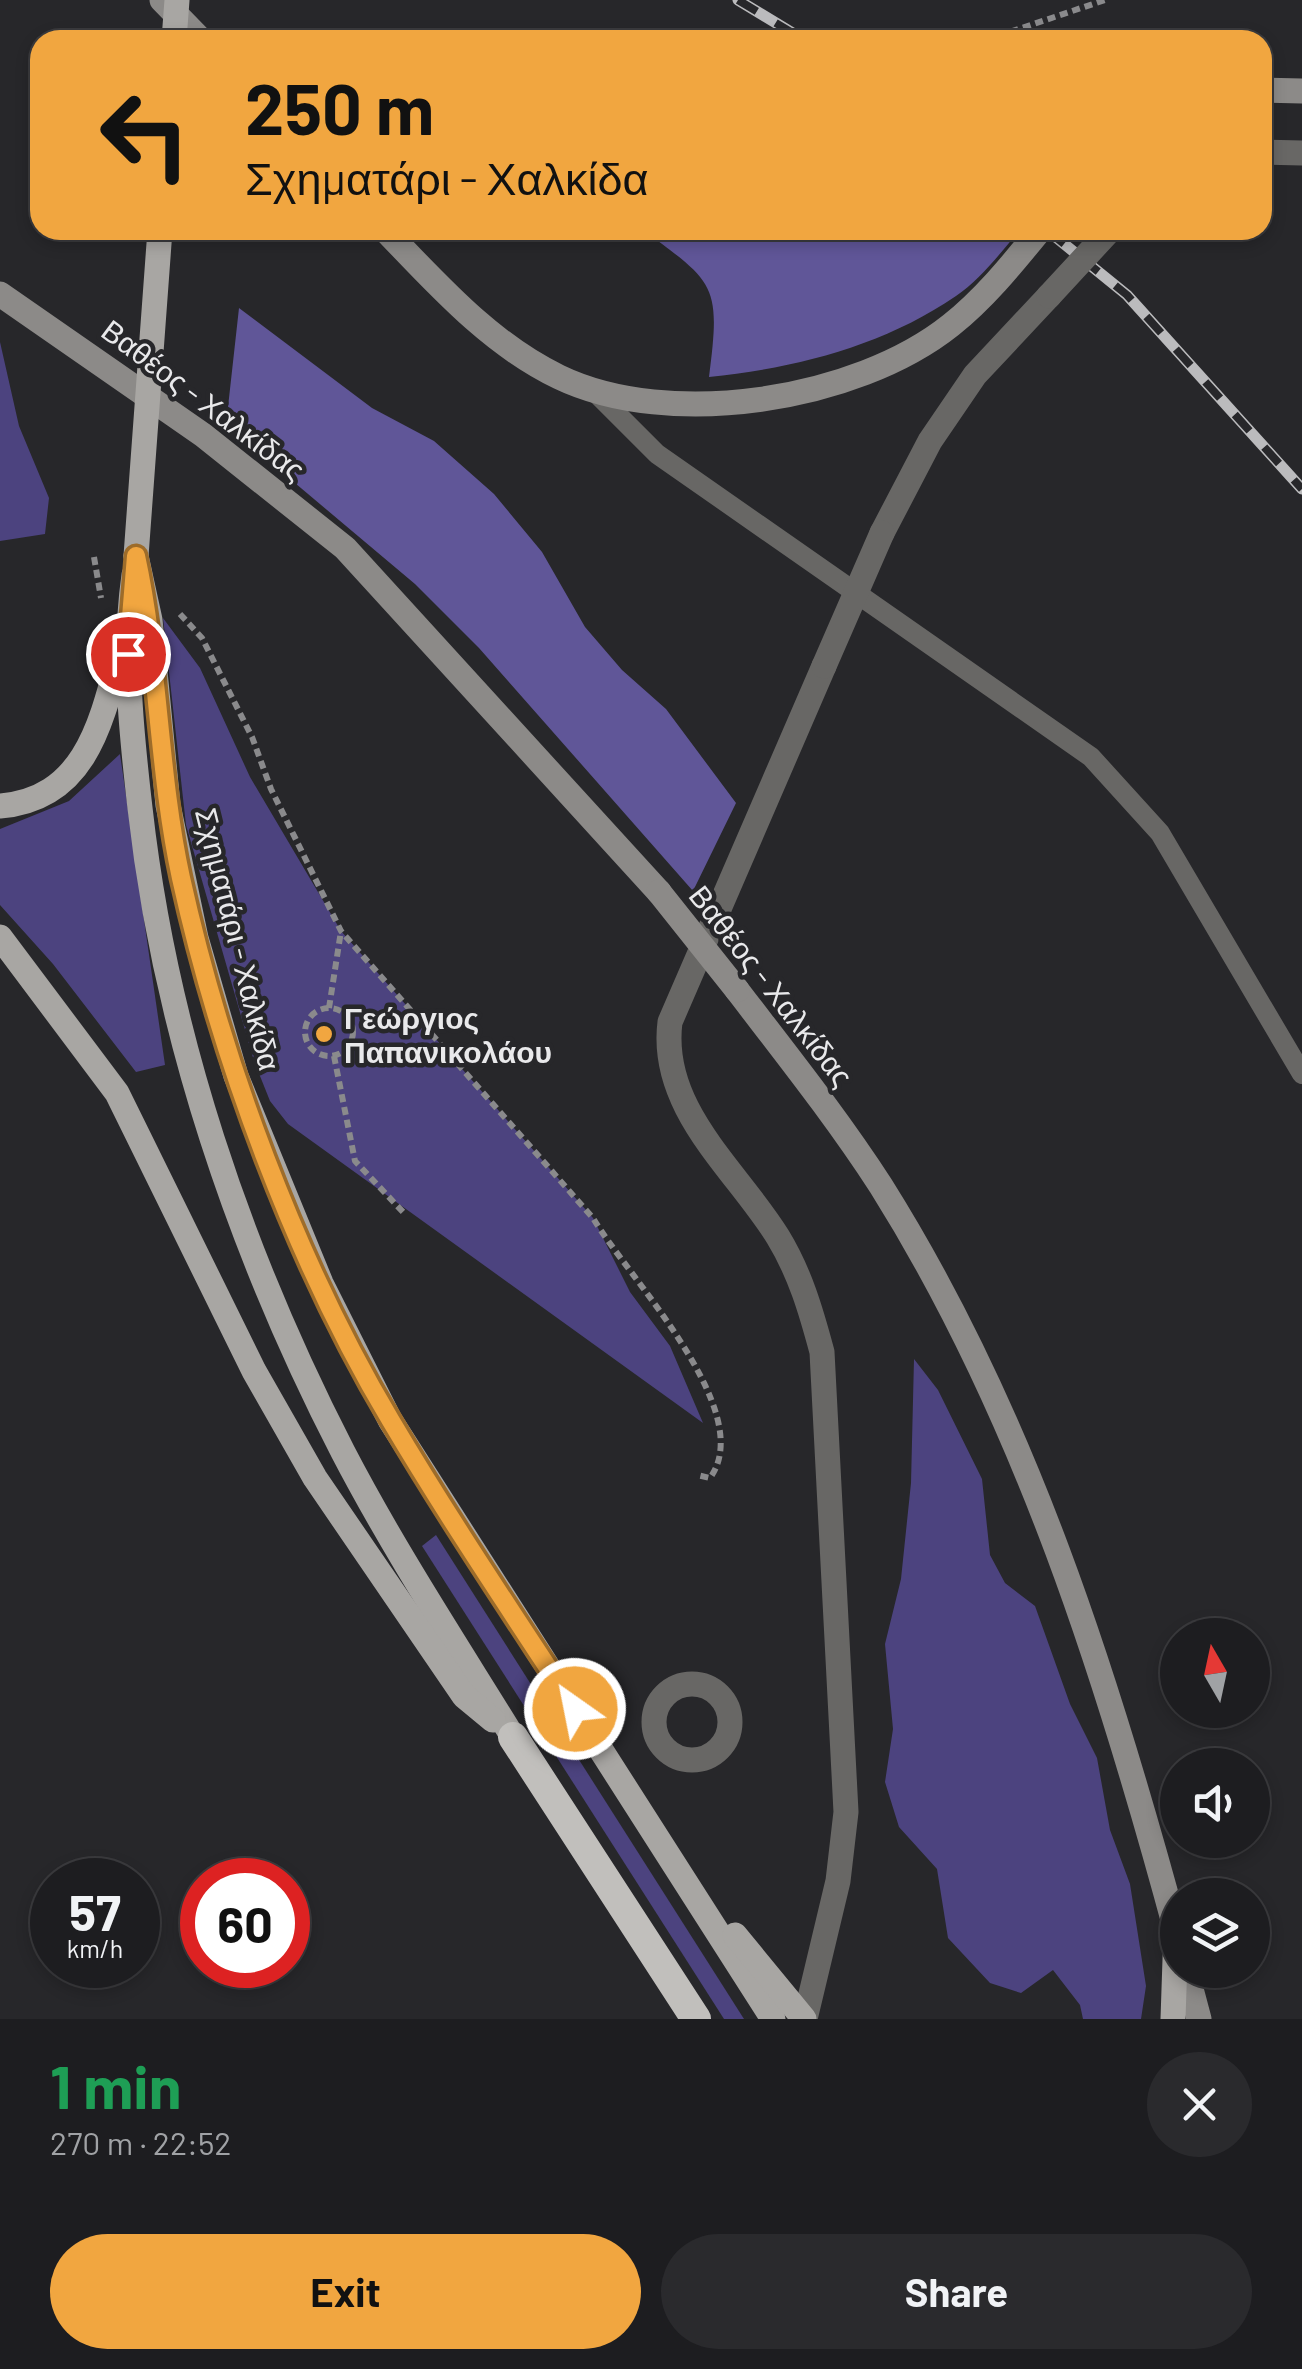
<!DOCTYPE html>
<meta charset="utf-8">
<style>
body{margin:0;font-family:Barlow,sans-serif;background:#2a2a2d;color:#f1f3f6;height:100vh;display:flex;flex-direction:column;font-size:38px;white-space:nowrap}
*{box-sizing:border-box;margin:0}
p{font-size:32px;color:#a0a2a5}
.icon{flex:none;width:55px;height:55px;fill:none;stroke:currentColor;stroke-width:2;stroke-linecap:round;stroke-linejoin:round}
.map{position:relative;height:2019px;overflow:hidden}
.drawer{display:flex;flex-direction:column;background:#1d1d20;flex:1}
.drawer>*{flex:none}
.top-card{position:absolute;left:30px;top:30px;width:1242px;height:210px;border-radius:30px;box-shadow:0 5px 15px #0003,0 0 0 2px #3b3b3e;background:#f1a640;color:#111;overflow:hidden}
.needle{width:65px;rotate:351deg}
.fabs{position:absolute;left:1160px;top:1618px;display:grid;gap:20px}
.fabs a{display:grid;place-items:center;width:110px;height:110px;border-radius:50%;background:#1d1d20;box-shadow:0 5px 15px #0003,0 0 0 2px #3b3b3e;font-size:50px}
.speed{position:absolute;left:30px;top:1858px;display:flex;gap:20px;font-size:50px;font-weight:700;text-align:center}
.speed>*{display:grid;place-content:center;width:130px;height:130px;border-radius:50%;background:#1d1d20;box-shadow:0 5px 15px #0003,0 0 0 2px #3b3b3e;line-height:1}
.speed small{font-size:25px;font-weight:400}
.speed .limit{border:15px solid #d22;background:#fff;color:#111}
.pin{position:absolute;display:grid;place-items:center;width:85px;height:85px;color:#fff;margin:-42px;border:5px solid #fff;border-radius:50%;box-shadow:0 2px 10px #0007}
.me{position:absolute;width:110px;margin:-55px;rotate:327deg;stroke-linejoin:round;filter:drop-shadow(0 0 8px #0008)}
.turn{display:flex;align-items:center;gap:35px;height:210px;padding:0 50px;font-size:45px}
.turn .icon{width:130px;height:130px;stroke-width:2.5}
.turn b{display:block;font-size:70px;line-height:85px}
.round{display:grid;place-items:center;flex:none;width:105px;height:105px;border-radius:52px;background:#2a2a2d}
.summary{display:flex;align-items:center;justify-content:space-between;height:170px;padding:0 50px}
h1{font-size:60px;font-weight:700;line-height:75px;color:#1e9e55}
.cta{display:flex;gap:20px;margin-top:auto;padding:20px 50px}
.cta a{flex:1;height:115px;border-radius:60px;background:#f1a640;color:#111;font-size:40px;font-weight:700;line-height:115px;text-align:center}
.cta a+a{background:#2a2a2d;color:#f1f3f6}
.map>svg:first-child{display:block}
.green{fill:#4c437f}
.forest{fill:#605698}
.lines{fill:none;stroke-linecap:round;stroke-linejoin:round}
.path{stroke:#8a8a8c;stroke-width:6;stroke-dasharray:8 5;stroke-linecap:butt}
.lane{stroke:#686765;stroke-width:20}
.street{stroke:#686765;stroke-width:25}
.secondary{stroke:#8c8a88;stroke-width:25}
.primary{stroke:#a8a6a3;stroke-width:25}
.highway{stroke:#c1bfbc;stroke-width:30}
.rail-casing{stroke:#bbbbbd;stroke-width:11}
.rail{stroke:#27272a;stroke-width:8;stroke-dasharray:22;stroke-linecap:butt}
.street-bridge{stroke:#686765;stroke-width:25}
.secondary-bridge{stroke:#8c8a88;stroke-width:25}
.primary-bridge{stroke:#a8a6a3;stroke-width:25}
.route-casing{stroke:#9d6c2a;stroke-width:25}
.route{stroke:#f1a640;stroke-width:18}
.poi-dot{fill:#f1a640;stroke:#27272a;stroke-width:4}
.labels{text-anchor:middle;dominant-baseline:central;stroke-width:9;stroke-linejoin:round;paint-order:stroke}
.street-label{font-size:30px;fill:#e9e9eb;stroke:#27272a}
.poi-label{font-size:30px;font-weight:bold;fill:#e9e9eb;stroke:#27272a;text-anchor:start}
</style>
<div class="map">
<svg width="1302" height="2019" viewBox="0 0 1302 2019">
<rect width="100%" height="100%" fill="#27272a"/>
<!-- green -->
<g class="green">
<path d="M0,342L19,426L49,498L45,534L0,541Z"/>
<path d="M163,618L200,668L250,777L341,931L593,1218L630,1292L670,1346L703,1423L288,1124L270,1101L254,1061L186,825Z"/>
<path d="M120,754L165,1065L136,1072L53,964L0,905V829L69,801Z"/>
<path d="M914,1359L938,1390L982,1479L990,1555L1005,1583L1035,1606L1070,1704L1097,1758L1110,1830L1130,1884L1146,1986L1141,2019H1083L1080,2005L1053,1970L1021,1993L990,1983L948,1938L937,1869L899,1827L885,1782L893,1729L885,1644L901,1579L911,1483Z"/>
<path d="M436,1535L744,2019H724L422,1546Z"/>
</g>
<!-- forest -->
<g class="forest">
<path d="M643,230H1020C1001,252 980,280 956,296C883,346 796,368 709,377C721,284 715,283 643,230Z"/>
<path d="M239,308L372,408L434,441L494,494L542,552L585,627L622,670L666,709L736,803L693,891L479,648L415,584L226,425Z"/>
</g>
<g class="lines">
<!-- path -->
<g class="path">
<path d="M986,40L1105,0"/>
<path d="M94,557L101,598"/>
<path d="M180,614L202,638L252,737L271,789L341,931L593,1218C626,1275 759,1411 710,1478L697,1475"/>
<circle cx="329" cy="1032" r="24"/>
<path d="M329,1008L341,931"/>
<path d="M334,1056L355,1161L403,1212"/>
</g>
<!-- lane -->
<path class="lane" d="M595,392L657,454L1091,757L1160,833L1302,1074"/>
<!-- street -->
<g class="street">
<path d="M1262,152L1302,153"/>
<path d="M882,533L930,441L975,375L1049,296"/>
<circle cx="692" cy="1722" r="38"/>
<path d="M805,2019L838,1881L846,1812L822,1352C811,1311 800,1273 778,1237C736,1169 659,1109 670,1022L824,666"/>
</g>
<!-- secondary -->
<g class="secondary">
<path d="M162,0L201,40"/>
<path d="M1262,90L1302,91"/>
<path d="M385,230C437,284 490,344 559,377C669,430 856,401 951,325C985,298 1013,263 1040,230"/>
<path d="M0,294L203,435L345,548L659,892"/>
<path d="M737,990C786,1054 837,1118 881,1186C1025,1415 1108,1678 1178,1938"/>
<path d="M1186,1970L1199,2019"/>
</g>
<!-- primary -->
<g class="primary">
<path d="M136,556L150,620L168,805L196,938L236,1076L321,1283L390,1420L773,2019"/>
<path d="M134,575C123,653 131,730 140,808C165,1032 240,1252 343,1452C394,1550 455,1643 513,1737"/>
<path d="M0,806C84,799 101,725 119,656"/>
<path d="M0,937L117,1093L254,1371L315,1478L464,1696L493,1720"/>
<path d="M735,1935L804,2019"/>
<path d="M1173,2019L1176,1930"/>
</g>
<!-- highway -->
<path class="highway" d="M513,1737L696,2019"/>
<!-- rail casing -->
<g class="rail-casing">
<g id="rail">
<path d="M738,0L804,40"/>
<path d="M1047,230L1127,295L1302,489"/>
</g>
</g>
<!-- rail -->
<use href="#rail" class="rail"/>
<!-- street-bridge -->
<g class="street-bridge">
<path d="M1049,296L1110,230"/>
<path d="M824,666L882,533"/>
</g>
<!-- secondary-bridge -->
<path class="secondary-bridge" d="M659,892L737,990"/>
<!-- primary-bridge -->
<g class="primary-bridge">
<path d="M174,40L177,0"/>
<path d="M136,556L160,230"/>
</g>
</g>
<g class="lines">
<!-- route casing -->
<g class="route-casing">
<path id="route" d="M128,654L136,556C159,662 158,772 181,878C221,1059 296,1262 391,1421C449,1519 513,1614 575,1709"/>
</g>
<!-- route -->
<use href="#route" class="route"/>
</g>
<!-- markers -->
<circle class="poi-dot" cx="324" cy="1034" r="10"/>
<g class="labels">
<!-- street labels -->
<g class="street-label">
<text transform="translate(204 399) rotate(37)">Βαθέος - Χαλκίδας</text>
<text transform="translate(239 939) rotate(76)">Σχηματάρι - Χαλκίδα</text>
<text transform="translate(772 985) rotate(52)">Βαθέος - Χαλκίδας</text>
</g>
<!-- poi labels -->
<g class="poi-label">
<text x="344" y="1017">Γεώργιος<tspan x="344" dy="34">Παπανικολάου</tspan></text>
</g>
</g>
</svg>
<div class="fabs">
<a><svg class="needle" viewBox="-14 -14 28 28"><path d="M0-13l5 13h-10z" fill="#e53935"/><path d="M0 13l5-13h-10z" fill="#a0a2a5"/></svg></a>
<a><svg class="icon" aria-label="sound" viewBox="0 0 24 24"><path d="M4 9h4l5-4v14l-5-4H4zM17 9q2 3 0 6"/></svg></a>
<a><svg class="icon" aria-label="layers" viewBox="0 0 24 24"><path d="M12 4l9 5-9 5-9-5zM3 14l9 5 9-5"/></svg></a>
</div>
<div class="speed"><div>57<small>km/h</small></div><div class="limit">60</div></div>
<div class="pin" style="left:128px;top:654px;background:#d93025"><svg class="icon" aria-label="arrive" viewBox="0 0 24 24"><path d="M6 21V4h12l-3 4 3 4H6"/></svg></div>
<svg class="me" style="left:575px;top:1709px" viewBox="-20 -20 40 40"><circle r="17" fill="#f1a640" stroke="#fff" stroke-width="3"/><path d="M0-11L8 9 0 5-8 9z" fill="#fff"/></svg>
<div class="top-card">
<div class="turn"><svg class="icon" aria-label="left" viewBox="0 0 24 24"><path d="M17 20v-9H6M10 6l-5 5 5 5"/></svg><div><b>250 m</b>Σχηματάρι - Χαλκίδα</div></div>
</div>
</div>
<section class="drawer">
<div class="summary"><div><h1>1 min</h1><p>270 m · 22:52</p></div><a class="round"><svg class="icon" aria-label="close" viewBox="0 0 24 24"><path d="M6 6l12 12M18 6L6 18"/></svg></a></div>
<div class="cta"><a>Exit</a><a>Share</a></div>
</section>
